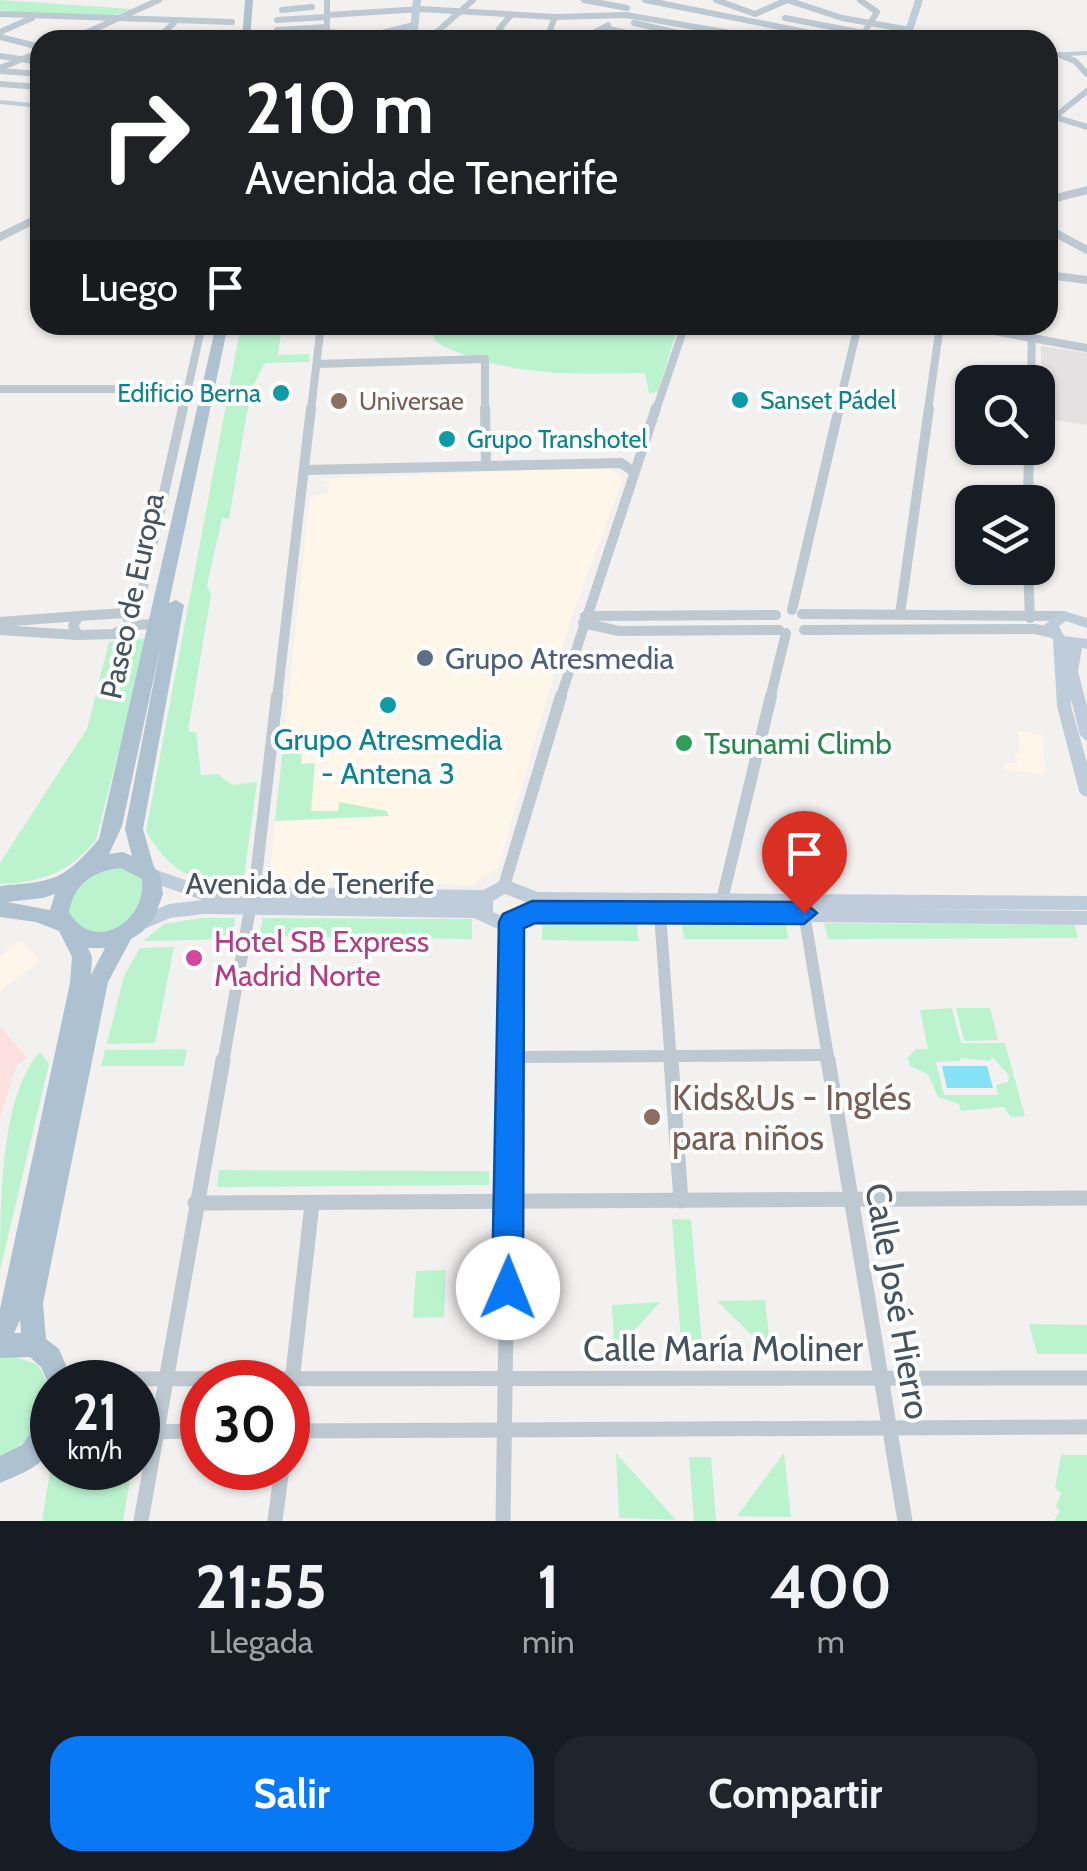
<!DOCTYPE html>
<html lang="es">
<meta charset="utf-8">
<style>
body{margin:0;font-family:Cabin,sans-serif;background:#20242c;color:#f1f3f6;height:100vh;display:flex;flex-direction:column;font-size:38px;white-space:nowrap}
*{box-sizing:border-box;margin:0}
p{font-size:32px;color:#9ea1a6}
.icon{flex:none;width:55px;height:55px;fill:none;stroke:currentColor;stroke-width:2;stroke-linecap:round;stroke-linejoin:round}
.map{position:relative;height:1521px;overflow:hidden}
.details{display:flex;flex-direction:column;background:#171b24;flex:1}
.details>*{flex:none}
.banner{position:absolute;left:30px;top:30px;width:1028px;height:305px;border-radius:30px;box-shadow:0 2px 8px #0004;background:#202124;color:#fff;overflow:hidden}
.buttons{position:absolute;left:955px;top:365px;display:grid;gap:20px}
.buttons a{display:grid;place-items:center;width:100px;height:100px;border-radius:20px;background:#171b24;box-shadow:0 2px 8px #0004;font-size:50px}
.speed{position:absolute;left:30px;top:1360px;display:flex;gap:20px;font-size:50px;font-weight:700;text-align:center}
.speed>*{display:grid;place-content:center;width:130px;height:130px;border-radius:50%;background:#171b24;box-shadow:0 2px 8px #0004;line-height:1}
.speed small{font-size:25px;font-weight:400}
.speed .limit{border:15px solid #d22;background:#fff;color:#111}
.pin{position:absolute;display:grid;place-items:center;width:85px;height:85px;color:#fff;margin:-102px -42px;border-radius:50% 50% 50% 0;rotate:-45deg;box-shadow:0 0 10px #0007}
.pin .icon{rotate:45deg}
.me{position:absolute;width:110px;margin:-55px;rotate:1deg;stroke-linejoin:round;filter:drop-shadow(0 0 8px #0008)}
.turn{display:flex;align-items:center;gap:35px;height:210px;padding:0 50px;font-size:45px}
.turn .icon{width:130px;height:130px;stroke-width:2.5}
.turn b{display:block;font-size:70px;line-height:85px}
.then{display:flex;align-items:center;height:95px;padding:0 50px;background:#0003;gap:20px;font-size:38px}
.eta{display:flex;justify-content:space-evenly;align-items:center;height:170px;text-align:center}
.eta b{font-size:60px;font-weight:800;line-height:70px}
.button{display:flex;gap:20px;margin-top:auto;padding:20px 50px}
.button a{flex:1;height:115px;border-radius:30px;background:#0978f4;color:#fff;font-size:40px;font-weight:800;line-height:115px;text-align:center}
.button a+a{background:#20242c;color:#f1f3f6}
.map>svg:first-child{display:block}
.commercial{fill:#fef7e9}
.education{fill:#e4e1e2}
.medical{fill:#fde1e0}
.green{fill:#bbf3cf;fill-rule:evenodd}
.water{fill:#85e1f4}
.lines{fill:none;stroke-linecap:round;stroke-linejoin:round}
.street-far4{stroke:#bdc8d1;stroke-width:6}
.street-far3{stroke:#bdc8d1;stroke-width:8}
.street-far2{stroke:#bdc8d1;stroke-width:10}
.street-far1{stroke:#bdc8d1;stroke-width:12}
.street{stroke:#bdc8d1;stroke-width:15}
.secondary{fill:#bfccd9;fill-rule:evenodd}
.primary{fill:#aec1d1;fill-rule:evenodd}
.route{fill:#0978f4;stroke:#064e9f;stroke-width:2.5}
.culture-dot{fill:#0f9aa8;stroke:#fff;stroke-width:4}
.education-dot{fill:#8d6e63;stroke:#fff;stroke-width:4}
.service-dot{fill:#5c6f8a;stroke:#fff;stroke-width:4}
.leisure-dot{fill:#2e9e5b;stroke:#fff;stroke-width:4}
.hotel-dot{fill:#d1479c;stroke:#fff;stroke-width:4}
.labels{text-anchor:middle;dominant-baseline:central;stroke-width:8;stroke-linejoin:round;paint-order:stroke}
.far-culture-label{font-size:25px;fill:#0d838f;stroke:#fff;text-anchor:start}
.far-education-label{font-size:25px;fill:#785e54;stroke:#fff;text-anchor:start}
.street-label{font-size:30px;fill:#465460;stroke:#fff}
.service-label{font-size:30px;fill:#4e5e75;stroke:#fff;text-anchor:start}
.culture-label{font-size:30px;fill:#0d838f;stroke:#fff}
.leisure-label{font-size:30px;fill:#27864d;stroke:#fff;text-anchor:start}
.hotel-label{font-size:30px;fill:#b23c85;stroke:#fff;text-anchor:start}
.near-education-label{font-size:35px;fill:#785e54;stroke:#fff;text-anchor:start}
.near-street-label{font-size:35px;fill:#465460;stroke:#fff}
</style>
<div class="map">
<svg width="1087" height="1521" viewBox="0 0 1087 1521">
<rect width="100%" height="100%" fill="#f3f0f0"/>
<!-- commercial -->
<g class="commercial">
<path d="M608,467L623,478L567,630L498,868L471,885L274,879L270,875L275,821L310,497L328,493L329,482L320,479Z"/>
<path d="M1018,731L1042,735L1045,774L1006,770L1004,763H1017L1015,754H1020Z"/>
<path d="M21,940L41,961L0,991V956Z"/>
</g>
<!-- education -->
<path class="education" d="M1041,346L1087,353V425L1040,418Z"/>
<!-- medical -->
<path class="medical" d="M0,1026L27,1058L16,1066L0,1120Z"/>
<!-- green -->
<g class="green">
<path d="M0,0L132,9C94,26 41,15 0,10Z"/>
<path d="M241,325H282L278,355L309,354V362L265,363L254,384L246,418L229,519L222,518L207,586L211,595L188,731L196,732L201,775L218,774L232,785L257,782L244,877C199,891 168,870 146,831Z"/>
<path d="M387,325H678L658,392L649,393L645,373C573,375 504,376 439,344C433,341 434,332 427,326Z"/>
<path d="M147,638L96,840C70,872 41,883 0,884V863L87,729L109,642Z"/>
<path d="M295,733V738H303L301,764L315,763L311,811H338L339,802L387,811L389,816L275,821L283,747Z"/>
<path d="M122,866L142,875L149,895L127,926L100,935L68,921C66,882 89,876 122,866Z"/>
<path d="M201,918H235L232,939L143,941L164,924Z"/>
<path d="M263,918L472,919V939L259,936Z"/>
<path d="M543,921H636L639,941L542,940Z"/>
<path d="M681,922L786,923L788,939H684Z"/>
<path d="M824,923L1075,925L1078,938L828,939Z"/>
<path d="M174,947L155,1043L107,1044L124,976L140,948Z"/>
<path d="M952,1008L961,1043H1005L1025,1116L1011,1117L1004,1107L961,1111L959,1104L938,1097L928,1074L910,1066L908,1058L916,1049H928L920,1010ZM992,1057L1009,1075L1008,1082L996,1085L998,1095H944L936,1062L960,1061V1058L989,1061Z"/>
<path d="M956,1008H990L998,1040L964,1041Z"/>
<path d="M187,1049L184,1066H101L105,1050Z"/>
<path d="M40,1052L49,1064L0,1270C0,1203 0,1096 40,1052Z"/>
<path d="M219,1170L489,1171V1185L217,1187Z"/>
<path d="M672,1219L691,1220L703,1354L682,1355Z"/>
<path d="M446,1270L444,1317L413,1318L416,1271Z"/>
<path d="M765,1300L771,1354L717,1301Z"/>
<path d="M660,1302L615,1352L612,1305Z"/>
<path d="M1029,1324L1087,1325V1354H1037Z"/>
<path d="M12,1356L37,1364C66,1405 33,1438 0,1461V1358Z"/>
<path d="M616,1453L676,1520L619,1518Z"/>
<path d="M784,1453L791,1517L737,1516Z"/>
<path d="M1061,1455H1087V1521H1054L1060,1511L1056,1506L1061,1493L1055,1488Z"/>
<path d="M689,1457H711L716,1521H694Z"/>
<path d="M52,1459V1468H132L123,1521H42Z"/>
</g>
<!-- water -->
<path class="water" d="M942,1066H987L993,1088H947Z"/>
<g class="lines">
<!-- street-far4 -->
<g class="street-far4">
<path d="M327,0V40"/>
<path d="M584,0L627,8"/>
<path d="M645,0L845,40"/>
<path d="M716,0L755,14L787,0L842,18L910,30"/>
<path d="M282,10L312,7"/>
<path d="M0,14L232,22"/>
<path d="M328,15L421,9L555,17L626,15L771,40"/>
<path d="M511,15L499,29L511,40"/>
<path d="M785,18L864,33L877,12L860,0"/>
<path d="M277,20L327,17"/>
<path d="M634,23L674,32"/>
<path d="M605,28L656,40"/>
<path d="M0,32L32,18"/>
<path d="M327,32L363,35"/>
<path d="M434,34L469,40"/>
<path d="M0,37L40,47"/>
<path d="M70,40L159,0"/>
<path d="M155,40L174,23"/>
<path d="M277,40V30L327,27"/>
<path d="M354,40L414,25"/>
<path d="M428,40L473,0"/>
<path d="M546,40L555,17"/>
<path d="M581,40L608,25"/>
<path d="M675,40L705,30"/>
<path d="M1060,55L1075,61L1087,74"/>
<path d="M0,56L40,62"/>
<path d="M0,68L40,52"/>
<path d="M0,71L40,74"/>
<path d="M0,84L40,87"/>
<path d="M1048,115L1087,127"/>
<path d="M1057,115L1087,91"/>
</g>
<!-- street-far3 -->
<g class="street-far3">
<path d="M1048,200L1087,190"/>
<path d="M1048,229L1087,250"/>
<path d="M0,237L40,217"/>
<path d="M1048,275L1087,280"/>
<path d="M960,325L1087,348"/>
<path d="M317,364L485,359V410"/>
<path d="M1031,382L1032,325"/>
<path d="M0,389H187"/>
<path d="M183,410L202,325"/>
<path d="M311,410L321,325"/>
<path d="M656,410L685,325"/>
<path d="M838,410L858,325"/>
<path d="M928,410L940,325"/>
</g>
<!-- street-far2 -->
<g class="street-far2">
<path d="M485,408L486,466"/>
<path d="M304,470L621,463L634,472"/>
<path d="M1028,502L1029,448"/>
<path d="M1028,568L1030,618"/>
<path d="M792,610L839,408"/>
<path d="M125,613L140,600L183,408"/>
<path d="M125,613L131,625L114,634L78,635L73,626L79,616Z"/>
<path d="M802,614L1064,616"/>
<path d="M900,614L929,408"/>
<path d="M585,616L776,615"/>
<path d="M0,622L79,616"/>
<path d="M583,623L619,631L779,630"/>
<path d="M131,625L160,624"/>
<path d="M0,630L78,635"/>
<path d="M804,630L1035,629L1053,633"/>
<path d="M277,699L311,408"/>
<path d="M560,699L656,408"/>
<path d="M770,699L786,633"/>
</g>
<!-- street-far1 -->
<g class="street-far1">
<path d="M504,886L561,696"/>
<path d="M254,894L277,696"/>
<path d="M722,900L771,696"/>
<path d="M804,913L829,1063"/>
<path d="M660,914L671,1063"/>
<path d="M512,1057L827,1055"/>
<path d="M223,1063L250,909"/>
<path d="M510,1063L512,922"/>
</g>
<!-- street -->
<g class="street">
<path d="M671,1060L681,1201"/>
<path d="M828,1060L905,1521"/>
<path d="M195,1203L1087,1198"/>
<path d="M62,1379L1087,1378"/>
<path d="M288,1417L312,1204"/>
<path d="M288,1431L1087,1427"/>
<path d="M138,1432L202,1431"/>
<path d="M141,1521L223,1060"/>
<path d="M275,1521L282,1468"/>
<path d="M503,1521L510,1060"/>
</g>
<!-- secondary -->
<g class="secondary">
<path d="M413,0H421L417,40H409Z"/>
<path d="M915,0H923L910,40H902Z"/>
<path d="M1087,51V55L1048,57V53Z"/>
<path d="M0,100L40,104V108L0,104Z"/>
<path d="M1064,611L1087,618V628L1066,621L1059,626L1064,636L1087,639V649L1082,648L1078,671L1087,706V741L1080,735L1071,699V706L1087,763V797L1082,795L1079,791L1057,706L1053,640L1044,625Z"/>
<path d="M151,868L205,887L483,890L504,879L538,892L1087,896V910L899,909L1087,911V925L526,919L502,931L474,918L204,914L170,918L137,932L131,930L129,925L131,920L169,904L202,900L145,880L143,875L145,870ZM505,894L531,904L534,905H524L502,916L493,912V901Z"/>
</g>
<!-- primary -->
<g class="primary">
<path d="M245,0H253L250,40H242Z"/>
<path d="M216,325H228L169,603L176,600L184,605L143,829L154,867L160,875L163,894L154,918L142,932L131,939L108,982L43,1303L46,1339L59,1349L73,1382H52V1391L41,1367L30,1357L0,1358V1309L70,983L72,957L59,931L36,922L0,917V886C55,881 63,881 99,839ZM161,644L125,829L132,856L123,852L109,854L122,826ZM121,868L142,879C147,923 93,954 69,912C74,884 93,871 121,868ZM55,894L50,910L7,902L43,898ZM88,948H105L91,975L92,957ZM20,1320L21,1333H14Z"/>
<path d="M52,1411C55,1460 43,1465 0,1483V1456L22,1445L43,1415Z"/>
</g>
</g>
<!-- route -->
<path class="route" d="M532,901L804,902L817,913L804,924L535,923L524,928L523,1288L518,1298L508,1303L497,1298L492,1288L499,922L503,914Z"/>
<!-- markers -->
<g class="culture-dot">
<circle cx="281" cy="393" r="10"/>
<circle cx="740" cy="400" r="10"/>
<circle cx="447" cy="439" r="10"/>
<circle cx="388" cy="705" r="10"/>
</g>
<g class="education-dot">
<circle cx="339" cy="401" r="10"/>
<circle cx="652" cy="1117" r="10"/>
</g>
<circle class="service-dot" cx="425" cy="658" r="10"/>
<circle class="leisure-dot" cx="684" cy="743" r="10"/>
<circle class="hotel-dot" cx="194" cy="958" r="10"/>
<g class="labels">
<!-- far-culture labels -->
<g class="far-culture-label">
<text x="261" y="393" text-anchor="end">Edificio Berna</text>
<text x="760" y="400">Sanset Pádel</text>
<text x="467" y="439">Grupo Transhotel</text>
</g>
<!-- far-education labels -->
<g class="far-education-label">
<text x="359" y="401">Universae</text>
</g>
<!-- street labels -->
<g class="street-label">
<text transform="translate(132 596) rotate(-78)">Paseo de Europa</text>
<text x="310" y="883">Avenida de Tenerife</text>
</g>
<!-- service labels -->
<g class="service-label">
<text x="445" y="658">Grupo Atresmedia</text>
</g>
<!-- culture labels -->
<g class="culture-label">
<text x="388" y="739">Grupo Atresmedia<tspan x="388" dy="34">- Antena 3</tspan></text>
</g>
<!-- leisure labels -->
<g class="leisure-label">
<text x="704" y="743">Tsunami Climb</text>
</g>
<!-- hotel labels -->
<g class="hotel-label">
<text x="214" y="941">Hotel SB Express<tspan x="214" dy="34">Madrid Norte</tspan></text>
</g>
<!-- near-education labels -->
<g class="near-education-label">
<text x="672" y="1097">Kids&amp;Us - Inglés<tspan x="672" dy="40">para niños</tspan></text>
</g>
<!-- near-street labels -->
<g class="near-street-label">
<text transform="translate(898 1301) rotate(80)">Calle José Hierro</text>
<text x="723" y="1348">Calle María Moliner</text>
</g>
</g>
</svg>
<div class="buttons">
<a><svg class="icon" aria-label="search" viewBox="0 0 24 24"><circle cx="10" cy="10" r="6"/><path d="M15 15l6 6"/></svg></a>
<a><svg class="icon" aria-label="layers" viewBox="0 0 24 24"><path d="M12 4l9 5-9 5-9-5zM3 14l9 5 9-5"/></svg></a>
</div>
<div class="speed"><div>21<small>km/h</small></div><div class="limit">30</div></div>
<div class="pin" style="left:804px;top:913px;background:#d93025"><svg class="icon" aria-label="arrive" viewBox="0 0 24 24"><path d="M6 21V4h12l-3 4 3 4H6"/></svg></div>
<svg class="me" style="left:508px;top:1288px" viewBox="-20 -20 40 40"><circle r="19" fill="#fff"/><path d="M0-13L10 11 0 6-10 11z" fill="#0978f4"/></svg>
<div class="banner">
<div class="turn"><svg class="icon" aria-label="right" viewBox="0 0 24 24"><path d="M7 20v-9h11M14 6l5 5-5 5"/></svg><div><b>210 m</b>Avenida de Tenerife</div></div>
<div class="then">Luego<svg class="icon" aria-label="arrive" viewBox="0 0 24 24"><path d="M6 21V4h12l-3 4 3 4H6"/></svg></div>
</div>
</div>
<section class="details">
<div class="eta">
<div><b>21:55</b><p>Llegada</p></div>
<div><b>1</b><p>min</p></div>
<div><b>400</b><p>m</p></div>
</div>
<div class="button"><a>Salir</a><a>Compartir</a></div>
</section>
